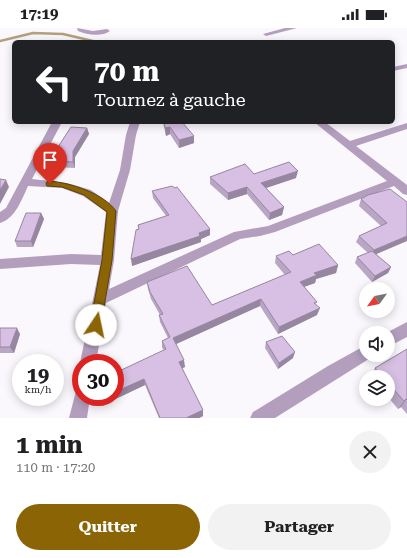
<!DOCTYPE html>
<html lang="fr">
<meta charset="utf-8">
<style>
body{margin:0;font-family:"Roboto Serif",serif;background:#f2f2f2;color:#202124;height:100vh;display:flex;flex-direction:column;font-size:15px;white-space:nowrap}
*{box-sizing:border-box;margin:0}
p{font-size:13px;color:#757577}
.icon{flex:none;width:22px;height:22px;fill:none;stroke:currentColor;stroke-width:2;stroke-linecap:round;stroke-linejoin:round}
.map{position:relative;height:390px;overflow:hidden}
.drawer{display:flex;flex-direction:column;background:#fff;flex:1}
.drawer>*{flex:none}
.hud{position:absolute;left:12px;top:12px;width:383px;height:84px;border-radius:6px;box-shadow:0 2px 10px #0003;background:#202124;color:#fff;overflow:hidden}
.needle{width:26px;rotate:237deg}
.buttons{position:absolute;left:359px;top:254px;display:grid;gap:8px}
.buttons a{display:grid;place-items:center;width:36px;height:36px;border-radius:50%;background:#fff;box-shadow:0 2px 10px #0003;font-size:20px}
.speed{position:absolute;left:12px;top:326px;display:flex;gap:8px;font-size:20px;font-weight:700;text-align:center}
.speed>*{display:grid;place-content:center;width:52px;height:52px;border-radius:50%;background:#fff;box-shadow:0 2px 10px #0003;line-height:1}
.speed small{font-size:10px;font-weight:400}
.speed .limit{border:6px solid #d22;background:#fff;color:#111}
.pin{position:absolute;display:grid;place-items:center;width:34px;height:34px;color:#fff;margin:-41px -17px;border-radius:50% 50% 50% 0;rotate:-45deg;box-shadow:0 0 4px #0007}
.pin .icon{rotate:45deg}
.me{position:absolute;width:44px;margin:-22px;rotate:11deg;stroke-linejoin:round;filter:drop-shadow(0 0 3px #0008)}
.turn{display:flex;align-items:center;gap:14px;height:84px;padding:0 16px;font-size:18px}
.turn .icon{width:52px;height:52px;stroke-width:2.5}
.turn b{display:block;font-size:28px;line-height:34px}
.round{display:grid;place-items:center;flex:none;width:42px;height:42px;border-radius:21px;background:#f2f2f2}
.summary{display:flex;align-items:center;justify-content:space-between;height:68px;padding:0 16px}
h1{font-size:24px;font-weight:700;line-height:30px}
.action{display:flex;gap:8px;margin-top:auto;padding:8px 16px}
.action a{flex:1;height:46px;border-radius:24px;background:#8b6405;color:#fff;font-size:16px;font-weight:700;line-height:46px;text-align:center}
.action a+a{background:#f2f2f2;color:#202124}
.status{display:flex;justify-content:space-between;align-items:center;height:28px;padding:0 20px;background:#fff;direction:ltr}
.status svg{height:11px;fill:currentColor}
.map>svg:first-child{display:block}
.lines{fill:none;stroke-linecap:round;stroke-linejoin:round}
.stream{stroke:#b5a07d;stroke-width:2.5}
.minor{fill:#b39ebe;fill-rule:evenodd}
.wall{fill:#b9a5c4}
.shaded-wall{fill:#9686a0}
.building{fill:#d7c0e4;stroke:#9686a0}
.route{fill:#8b6405;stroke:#5a4103}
</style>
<div class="status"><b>17:19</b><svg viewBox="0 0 49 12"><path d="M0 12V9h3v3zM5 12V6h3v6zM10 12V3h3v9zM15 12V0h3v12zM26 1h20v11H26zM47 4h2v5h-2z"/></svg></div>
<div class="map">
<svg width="407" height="390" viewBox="0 0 407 390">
<rect width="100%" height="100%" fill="#fbf8fd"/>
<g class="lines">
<!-- stream -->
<path class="stream" d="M0,13L33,5L63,6L97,14"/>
<!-- minor -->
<g class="minor">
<path d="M77,0L93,3L107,1L110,3C102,9 87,7 78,3Z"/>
<path d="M285,0H297L266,8L263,6Z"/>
<path d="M407,36V40L393,43V39Z"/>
<path d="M52,94H62L32,151L67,155L91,162L109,175L120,142L126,107L130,94H140L136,107L130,142L118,183L114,232L109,261L234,204L268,198L387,153L314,94H325L350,113L407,95V101L356,118L407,157V167L403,166L394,158L275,204L260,208L240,211L106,275L96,335H81V337L80,335L100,237L71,236L0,241V231L71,226L101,227L106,184L83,168L62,160L28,158C22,171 15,191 0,195V184L6,180Z"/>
<path d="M407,294V309L388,319V305H386Z"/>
<path d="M366,317V327H372V329L275,390H250L253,384L328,338Z"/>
<path d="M81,361V369H90L87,390H69L76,363Z"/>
</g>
</g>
<!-- wall -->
<g class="wall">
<path d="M163,94H182L194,115L179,120L170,106L166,108Z"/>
<path d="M87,100L89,106L75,129V140L55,139L54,133L57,126L56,122Z"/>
<path d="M254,146L296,150L266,160L284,179L282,187L269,192L247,166L228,172L210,156V149Z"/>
<path d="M152,163L210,207L201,211V214L132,238L138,201V197L166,188L153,170Z"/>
<path d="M361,171L407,174L376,227L391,239L388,245L372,254L355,235L357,229L368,225L356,214L359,208L381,198L359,178Z"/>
<path d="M41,185L44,191L33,219H17L15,213Z"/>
<path d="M293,227L338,237L336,245L316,251L315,255L304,259L316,276L317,287L278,306L260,278L176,316L185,339L182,340L203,388L199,390H159L145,357L107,375L105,369H115L164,322L162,320V313L168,310L160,294L159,287H160L151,271L148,261L147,254L212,277L285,247L275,235L276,228Z"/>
<path d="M0,300L20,306L14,325H0Z"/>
<path d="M266,314L293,330L278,341L265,320Z"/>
<path d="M407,321V386L401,379L398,381L388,369V349H371L370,348L375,340Z"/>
</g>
<!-- shaded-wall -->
<g class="shaded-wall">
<path d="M170,99V106L166,108L165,100Z"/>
<path d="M87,100L89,106L75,129V140L73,134V123Z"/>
<path d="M194,108V115L179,120V112Z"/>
<path d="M298,143L296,150L260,162L261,155Z"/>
<path d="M6,152L9,159L0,176V162Z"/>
<path d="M247,159V166L228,172V165Z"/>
<path d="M284,179L282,187L269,192L270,185Z"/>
<path d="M41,185L44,191L33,219L31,213Z"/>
<path d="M210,201V207L201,211V214L132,238L131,231Z"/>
<path d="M407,208V213L372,228L374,222Z"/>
<path d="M338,237L336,245L316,251L315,255L298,261L300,254L314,245Z"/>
<path d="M391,239L388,245L372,254L375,248Z"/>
<path d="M261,271L260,278L174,317L173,310Z"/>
<path d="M320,280L317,287L278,306L279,299Z"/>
<path d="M17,300L20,306L14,325L10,319Z"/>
<path d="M295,324L293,330L278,341L279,335Z"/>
<path d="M184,332L185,339L180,341L179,334Z"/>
<path d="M144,351L145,357L107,375L105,369H115V364Z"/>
<path d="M406,371L401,379L398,381L404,373Z"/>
<path d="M203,382V388L199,390H186Z"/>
</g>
<!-- building -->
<g class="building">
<path d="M164,94H182L194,108L179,112L170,99L165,100Z"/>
<path d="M71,99L87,100L73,123V134L54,133L59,122H56Z"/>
<path d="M289,134L298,143L261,155L284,179L270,185L247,159L228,165L210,149L245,136L254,146Z"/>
<path d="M0,151L6,152L0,162Z"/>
<path d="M172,158L175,160L177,159L210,201L199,205L200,208L131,231L136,202L139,201L138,197L169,187L152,163Z"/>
<path d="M390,161L407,174V208L374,222L359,208L387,195L361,171L368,167Z"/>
<path d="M26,185H41L31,213H15Z"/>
<path d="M319,216L338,237L314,245L317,247L300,254L317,274L314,275L320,280L279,299L261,271L173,310L184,332L179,334L203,382L186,390H160L144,351L115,364V345L166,321L162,313L170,309L159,287L163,286L150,264L147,254L187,238L212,277L291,244L276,228L289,223L293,227Z"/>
<path d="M372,223L391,239L375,248L357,229Z"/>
<path d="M0,300H17L10,319H0Z"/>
<path d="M282,308L295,324L279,335L266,314Z"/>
<path d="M407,321V372L406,371L404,373L388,355V349H383L375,340Z"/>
</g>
<!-- route -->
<path class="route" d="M50,153C71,155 103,165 116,183L112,232L101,297L100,300L96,302L92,300L90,297L102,232L107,184L84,167L62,159L47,158L46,156L47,154Z"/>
</svg>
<div class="buttons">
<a><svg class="needle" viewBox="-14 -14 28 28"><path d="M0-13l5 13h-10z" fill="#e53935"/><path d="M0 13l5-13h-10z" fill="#757577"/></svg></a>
<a><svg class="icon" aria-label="sound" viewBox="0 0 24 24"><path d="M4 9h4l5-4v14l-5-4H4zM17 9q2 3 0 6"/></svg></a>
<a><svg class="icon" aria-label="layers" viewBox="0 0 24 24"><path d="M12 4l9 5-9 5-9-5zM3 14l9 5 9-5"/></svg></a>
</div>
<div class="speed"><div>19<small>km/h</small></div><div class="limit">30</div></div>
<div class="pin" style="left:50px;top:156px;background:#d93025"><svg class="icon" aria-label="arrive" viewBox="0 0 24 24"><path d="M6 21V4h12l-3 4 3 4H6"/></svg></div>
<svg class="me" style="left:96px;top:297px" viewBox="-20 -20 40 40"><circle r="19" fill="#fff"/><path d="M0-13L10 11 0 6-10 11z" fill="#8b6405"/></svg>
<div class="hud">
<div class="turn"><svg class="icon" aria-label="left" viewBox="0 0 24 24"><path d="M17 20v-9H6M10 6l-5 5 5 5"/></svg><div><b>70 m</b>Tournez à gauche</div></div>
</div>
</div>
<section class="drawer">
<div class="summary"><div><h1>1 min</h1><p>110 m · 17:20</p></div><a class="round"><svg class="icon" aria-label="close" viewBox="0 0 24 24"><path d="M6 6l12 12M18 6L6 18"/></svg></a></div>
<div class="action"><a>Quitter</a><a>Partager</a></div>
</section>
